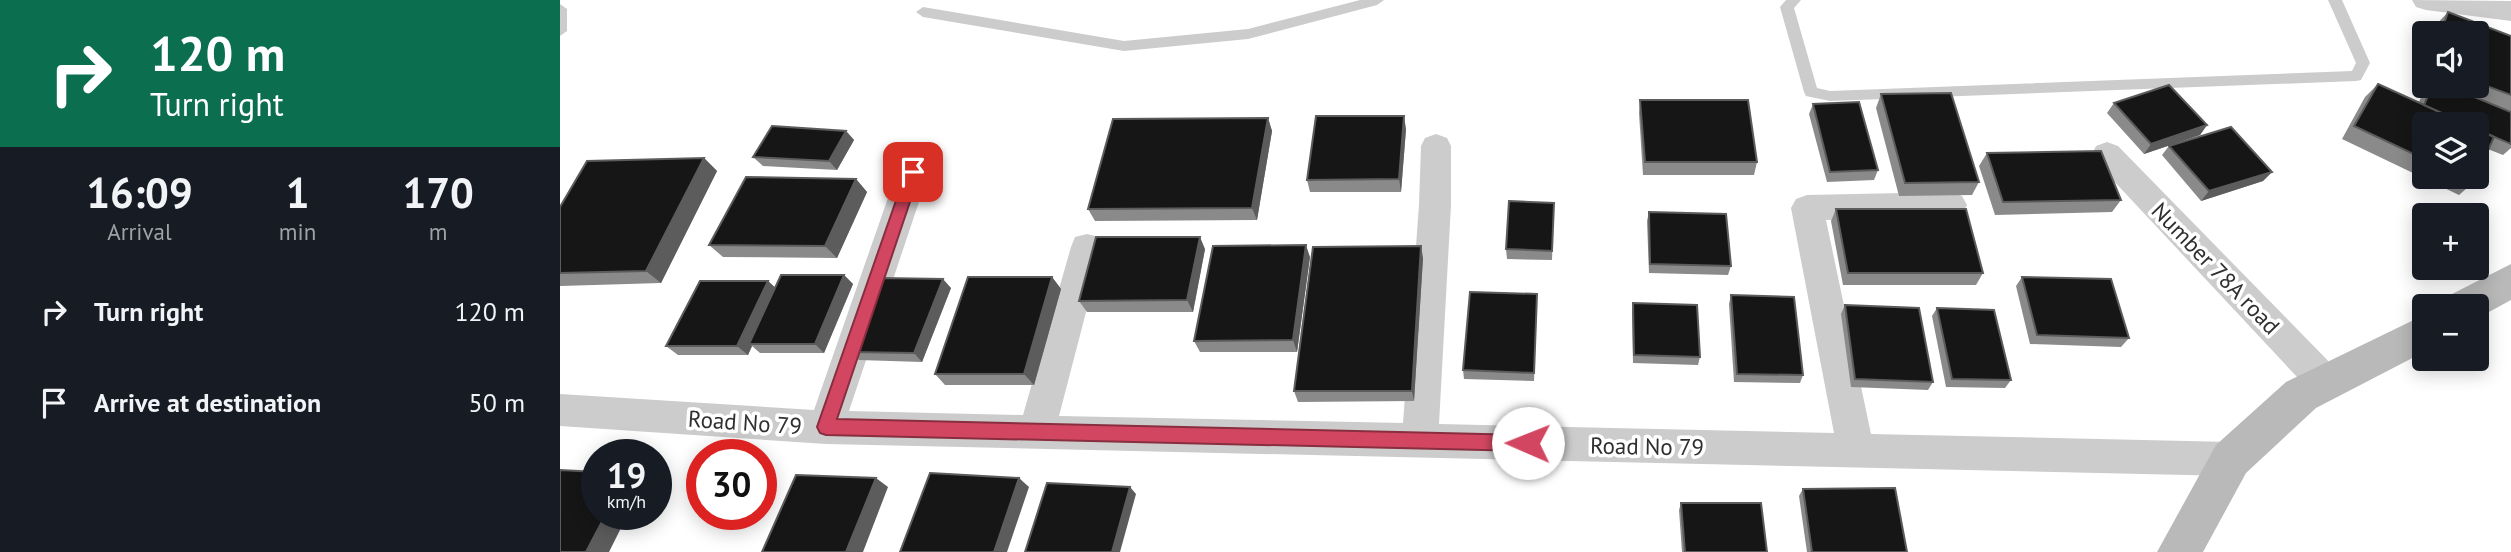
<!DOCTYPE html>
<meta charset="utf-8">
<style>
body{margin:0;font-family:"PT Sans",sans-serif;background:#20242c;color:#f1f3f6;height:100vh;display:flex;flex-direction:column;font-size:26px;white-space:nowrap}
*{box-sizing:border-box;margin:0}
p{font-size:23px;color:#9ea1a6}
.icon{flex:none;width:38px;height:38px;fill:none;stroke:currentColor;stroke-width:2;stroke-linecap:round;stroke-linejoin:round}
.map{position:relative;flex:1;overflow:hidden}
.details{display:flex;flex-direction:column;background:#171b24;width:560px}
.details>*{flex:none}
.top-card{background:#0b6e4f;color:#fff;overflow:hidden}
.controls{position:absolute;left:1852px;top:21px;display:grid;gap:14px}
.controls a{display:grid;place-items:center;width:77px;height:77px;border-radius:7px;background:#171b24;box-shadow:0 4px 18px #0003;font-size:35px}
.speed{position:absolute;left:21px;top:439px;display:flex;gap:14px;font-size:35px;font-weight:700;text-align:center}
.speed>*{display:grid;place-content:center;width:91px;height:91px;border-radius:50%;background:#171b24;box-shadow:0 4px 18px #0003;line-height:1}
.speed small{font-size:18px;font-weight:400}
.speed .limit{border:10px solid #d22;background:#fff;color:#111}
.pin{position:absolute;display:grid;place-items:center;width:60px;height:60px;color:#fff;margin:-30px;border-radius:14px;box-shadow:0 4px 10px #0006}
.me{position:absolute;width:77px;margin:-38px;rotate:271deg;stroke-linejoin:round;filter:drop-shadow(0 0 5px #0008)}
.turn{display:flex;align-items:center;gap:24px;height:147px;padding:0 35px;font-size:32px}
.turn .icon{width:91px;height:91px;stroke-width:2.5}
.turn b{display:block;font-size:49px;line-height:60px}
.eta{display:flex;justify-content:space-evenly;align-items:center;height:119px;text-align:center}
.eta b{font-size:42px;font-weight:700;line-height:49px}
ul{padding:0;list-style:none}
li{display:flex;align-items:center;gap:21px;height:91px;padding:0 35px}
li div{flex:1}
li b{display:block;font-size:26px}
li em{font-style:normal}
main{display:flex;flex:1;min-height:0}
.map>svg:first-child{display:block}
.lines{fill:none;stroke-linecap:round;stroke-linejoin:round}
.service{fill:#ccc;fill-rule:evenodd}
.minor{fill:#ccc;fill-rule:evenodd}
.secondary{fill:#b9b9b9;fill-rule:evenodd}
.wall{fill:#8a8a8a}
.shaded-wall{fill:#5c5c5c}
.building{fill:#161616;stroke:#5c5c5c;stroke-width:2}
.route{fill:#d24661;stroke:#882e3f;stroke-width:2}
.labels{text-anchor:middle;dominant-baseline:central;stroke-width:7;stroke-linejoin:round;paint-order:stroke}
.street-label{font-size:23px;fill:#2f2f2f;stroke:#fff}
</style>
<main>
<section class="details">
<div class="top-card">
<div class="turn"><svg class="icon" aria-label="right" viewBox="0 0 24 24"><path d="M7 20v-9h11M14 6l5 5-5 5"/></svg><div><b>120 m</b>Turn right</div></div>
</div>
<div class="eta">
<div><b>16:09</b><p>Arrival</p></div>
<div><b>1</b><p>min</p></div>
<div><b>170</b><p>m</p></div>
</div>
<ul>
<li><svg class="icon" aria-label="right" viewBox="0 0 24 24"><path d="M7 20v-9h11M14 6l5 5-5 5"/></svg><div><b>Turn right</b></div><em>120 m</em></li>
<li><svg class="icon" aria-label="arrive" viewBox="0 0 24 24"><path d="M6 21V4h12l-3 4 3 4H6"/></svg><div><b>Arrive at destination</b></div><em>50 m</em></li>
</ul>
</section>
<div class="map">
<svg width="1951" height="552" viewBox="0 0 1951 552">
<rect width="100%" height="100%" fill="#fff"/>
<g class="lines">
<!-- service -->
<g class="service">
<path d="M800,0H824L817,5L688,39L564,51L363,17L356,12L363,7L564,41L688,29Z"/>
<path d="M1226,0H1241L1234,8L1257,88L1270,91L1792,71L1796,63L1768,0H1782L1810,63L1801,80L1796,81L1270,101L1246,96L1244,92L1220,7Z"/>
<path d="M0,4L7,9V31L0,36Z"/>
</g>
<!-- minor -->
<g class="minor">
<path d="M1852,0L1951,1V21L1866,10L1856,7Z"/>
<path d="M876,134L887,138L891,146V205L879,424L1274,433L1231,208L1236,199L1247,195L1391,192L1402,196L1407,205L1402,214L1391,218L1266,220L1311,434L1671,442L1684,447L1689,459L1684,471L1671,476L266,444L0,426V394L254,410L337,172L342,163L353,160L364,163L369,172L289,411L463,415L511,247L515,237L527,234L539,237L543,247L499,416L843,423L859,205L861,146L865,138Z"/>
<path d="M1547,142L1558,146L1779,372L1784,383L1779,394L1766,399L1753,394L1536,162L1532,154L1536,146Z"/>
</g>
<!-- secondary -->
<g class="secondary">
<path d="M1951,264V300L1916,319V306H1887L1892,294Z"/>
<path d="M1864,315V352L1756,408L1686,473L1643,552H1597L1656,445L1726,382Z"/>
</g>
</g>
<!-- wall -->
<g class="wall">
<path d="M1888,12L1951,36V148L1943,155L1864,124V177H1916L1914,182L1899,195L1782,139L1805,97L1818,84L1859,102L1864,90L1868,86H1916V33H1873L1875,26Z"/>
<path d="M1864,61V80L1858,78Z"/>
<path d="M1321,94L1419,182L1412,195L1339,196L1316,108Z"/>
<path d="M1080,100L1197,162L1194,175H1083L1079,113Z"/>
<path d="M1554,103L1647,125L1640,135L1584,154L1547,113Z"/>
<path d="M1253,104L1318,170L1314,180L1267,182L1249,114Z"/>
<path d="M708,118L712,131L697,220L535,221L528,209Z"/>
<path d="M846,129L841,192H750L747,180Z"/>
<path d="M286,131L294,140L277,170L203,166L193,157Z"/>
<path d="M1609,146L1712,172L1703,181L1641,201L1602,155Z"/>
<path d="M1427,153L1561,200L1552,212L1435,215L1419,166Z"/>
<path d="M144,158L157,171L101,283L0,286V207Z"/>
<path d="M296,179L307,192L277,258L163,257L149,245Z"/>
<path d="M994,203L992,260L947,259L946,249Z"/>
<path d="M1276,209L1423,273L1416,285H1283L1271,221Z"/>
<path d="M1089,212L1171,266L1168,275L1089,273L1087,221Z"/>
<path d="M645,249L633,312H527L519,301Z"/>
<path d="M750,257L737,352H640L634,341Z"/>
<path d="M863,258L854,401L738,402L734,391Z"/>
<path d="M284,275L293,284L264,353H200L192,346L188,355H118L106,346L208,281L215,288Z"/>
<path d="M492,277L501,289L474,385H385L375,374Z"/>
<path d="M1462,277L1569,338L1561,347L1470,344L1456,286Z"/>
<path d="M391,288L362,362L299,360L290,352Z"/>
<path d="M977,294L974,381L904,379L903,370Z"/>
<path d="M1171,295L1243,375L1240,383L1174,382L1169,304Z"/>
<path d="M1073,303L1140,357L1138,365L1073,363L1072,312Z"/>
<path d="M1285,305L1373,382L1368,390L1291,387L1281,314Z"/>
<path d="M1377,308L1451,380L1445,388L1386,387L1372,316Z"/>
<path d="M1243,489L1347,552H1247L1239,496Z"/>
<path d="M1121,503L1207,552H1122L1119,510Z"/>
</g>
<!-- shaded-wall -->
<g class="shaded-wall">
<path d="M844,116L846,129L841,192L839,179Z"/>
<path d="M708,118L712,131L697,220L692,208Z"/>
<path d="M1647,125L1640,135L1584,154L1591,144Z"/>
<path d="M286,131L294,140L277,170L269,161Z"/>
<path d="M144,158L157,171L101,283L86,271Z"/>
<path d="M1712,172L1703,181L1641,201L1649,191Z"/>
<path d="M296,179L307,192L277,258L265,246Z"/>
<path d="M640,237L645,249L633,312L627,300Z"/>
<path d="M746,245L750,257L737,352L733,340Z"/>
<path d="M861,246L863,258L854,401L852,391Z"/>
<path d="M284,275L293,284L264,353L255,344Z"/>
<path d="M492,277L501,289L474,385L464,374Z"/>
<path d="M383,279L391,288L362,362L354,353Z"/>
<path d="M208,281L218,290L189,344L192,346L188,355L177,346Z"/>
<path d="M316,478L328,487L303,552H286Z"/>
<path d="M459,478L469,487L447,552H434Z"/>
<path d="M570,487L576,494L560,552H552Z"/>
<path d="M46,514H68L49,552H26Z"/>
</g>
<!-- building -->
<g class="building">
<path d="M1888,12L1951,36V95L1916,82V33H1881Z"/>
<path d="M1818,84L1906,124H1864V159L1794,126Z"/>
<path d="M1609,85L1647,125L1591,144L1554,103Z"/>
<path d="M1872,86H1888L1951,112V144L1916,129V124H1906L1864,105Z"/>
<path d="M1391,93L1419,182L1345,183L1321,94Z"/>
<path d="M1080,100H1188L1197,162H1085Z"/>
<path d="M1299,102L1318,170L1270,172L1253,104Z"/>
<path d="M756,116H844L839,179L747,180Z"/>
<path d="M708,118L692,208L528,209L553,119Z"/>
<path d="M212,126L286,131L269,161L193,157Z"/>
<path d="M1671,127L1712,172L1649,191L1609,146Z"/>
<path d="M1916,129L1934,137L1916,177Z"/>
<path d="M1541,151L1561,200L1443,202L1427,153Z"/>
<path d="M144,158L86,271L0,273V207L27,161Z"/>
<path d="M186,177L296,179L265,246L149,245Z"/>
<path d="M1902,177H1916L1914,182Z"/>
<path d="M949,201L994,203L992,251L946,249Z"/>
<path d="M1276,209H1406L1423,273H1288Z"/>
<path d="M1089,212L1166,214L1171,266L1090,264Z"/>
<path d="M536,237H640L627,300L519,301Z"/>
<path d="M746,245L733,340L634,341L653,246Z"/>
<path d="M861,246L852,391H734L753,247Z"/>
<path d="M221,275H284L255,344H189Z"/>
<path d="M408,277H492L464,374H375Z"/>
<path d="M1462,277L1551,279L1569,338L1477,335Z"/>
<path d="M322,278L383,279L354,353L290,352Z"/>
<path d="M140,281H208L177,346H106Z"/>
<path d="M910,292L977,294L974,373L903,370Z"/>
<path d="M1171,295L1234,297L1243,375L1177,374Z"/>
<path d="M1073,303L1137,305L1140,357L1074,355Z"/>
<path d="M1285,305L1359,308L1373,382L1295,379Z"/>
<path d="M1377,308L1434,310L1451,380L1392,379Z"/>
<path d="M0,470L37,472V514H46L26,552H0Z"/>
<path d="M370,473L459,478L434,552H340Z"/>
<path d="M236,475L316,478L286,552H202Z"/>
<path d="M487,483L570,487L552,552H465Z"/>
<path d="M1335,488L1347,552H1252L1243,489Z"/>
<path d="M1121,503H1201L1207,552H1125Z"/>
</g>
<!-- route -->
<path class="route" d="M353,166L360,172L277,419L968,435L974,437L976,443L974,448L968,451L266,435L260,433L257,427L346,172Z"/>
<g class="labels">
<!-- street labels -->
<g class="street-label">
<text transform="translate(1656 268) rotate(46)">Number 78A road</text>
<text transform="translate(185 422) rotate(4)">Road No 79</text>
<text transform="translate(1087 446) rotate(1)">Road No 79</text>
</g>
</g>
</svg>
<div class="controls">
<a><svg class="icon" aria-label="sound" viewBox="0 0 24 24"><path d="M4 9h4l5-4v14l-5-4H4zM17 9q2 3 0 6"/></svg></a>
<a><svg class="icon" aria-label="layers" viewBox="0 0 24 24"><path d="M12 4l9 5-9 5-9-5zM3 14l9 5 9-5"/></svg></a>
<a>+</a>
<a>−</a>
</div>
<div class="speed"><div>19<small>km/h</small></div><div class="limit">30</div></div>
<div class="pin" style="left:353px;top:172px;background:#d93025"><svg class="icon" aria-label="arrive" viewBox="0 0 24 24"><path d="M6 21V4h12l-3 4 3 4H6"/></svg></div>
<svg class="me" style="left:968px;top:443px" viewBox="-20 -20 40 40"><circle r="19" fill="#fff"/><path d="M0-13L10 11 0 6-10 11z" fill="#d24661"/></svg>
</div>
</main>
